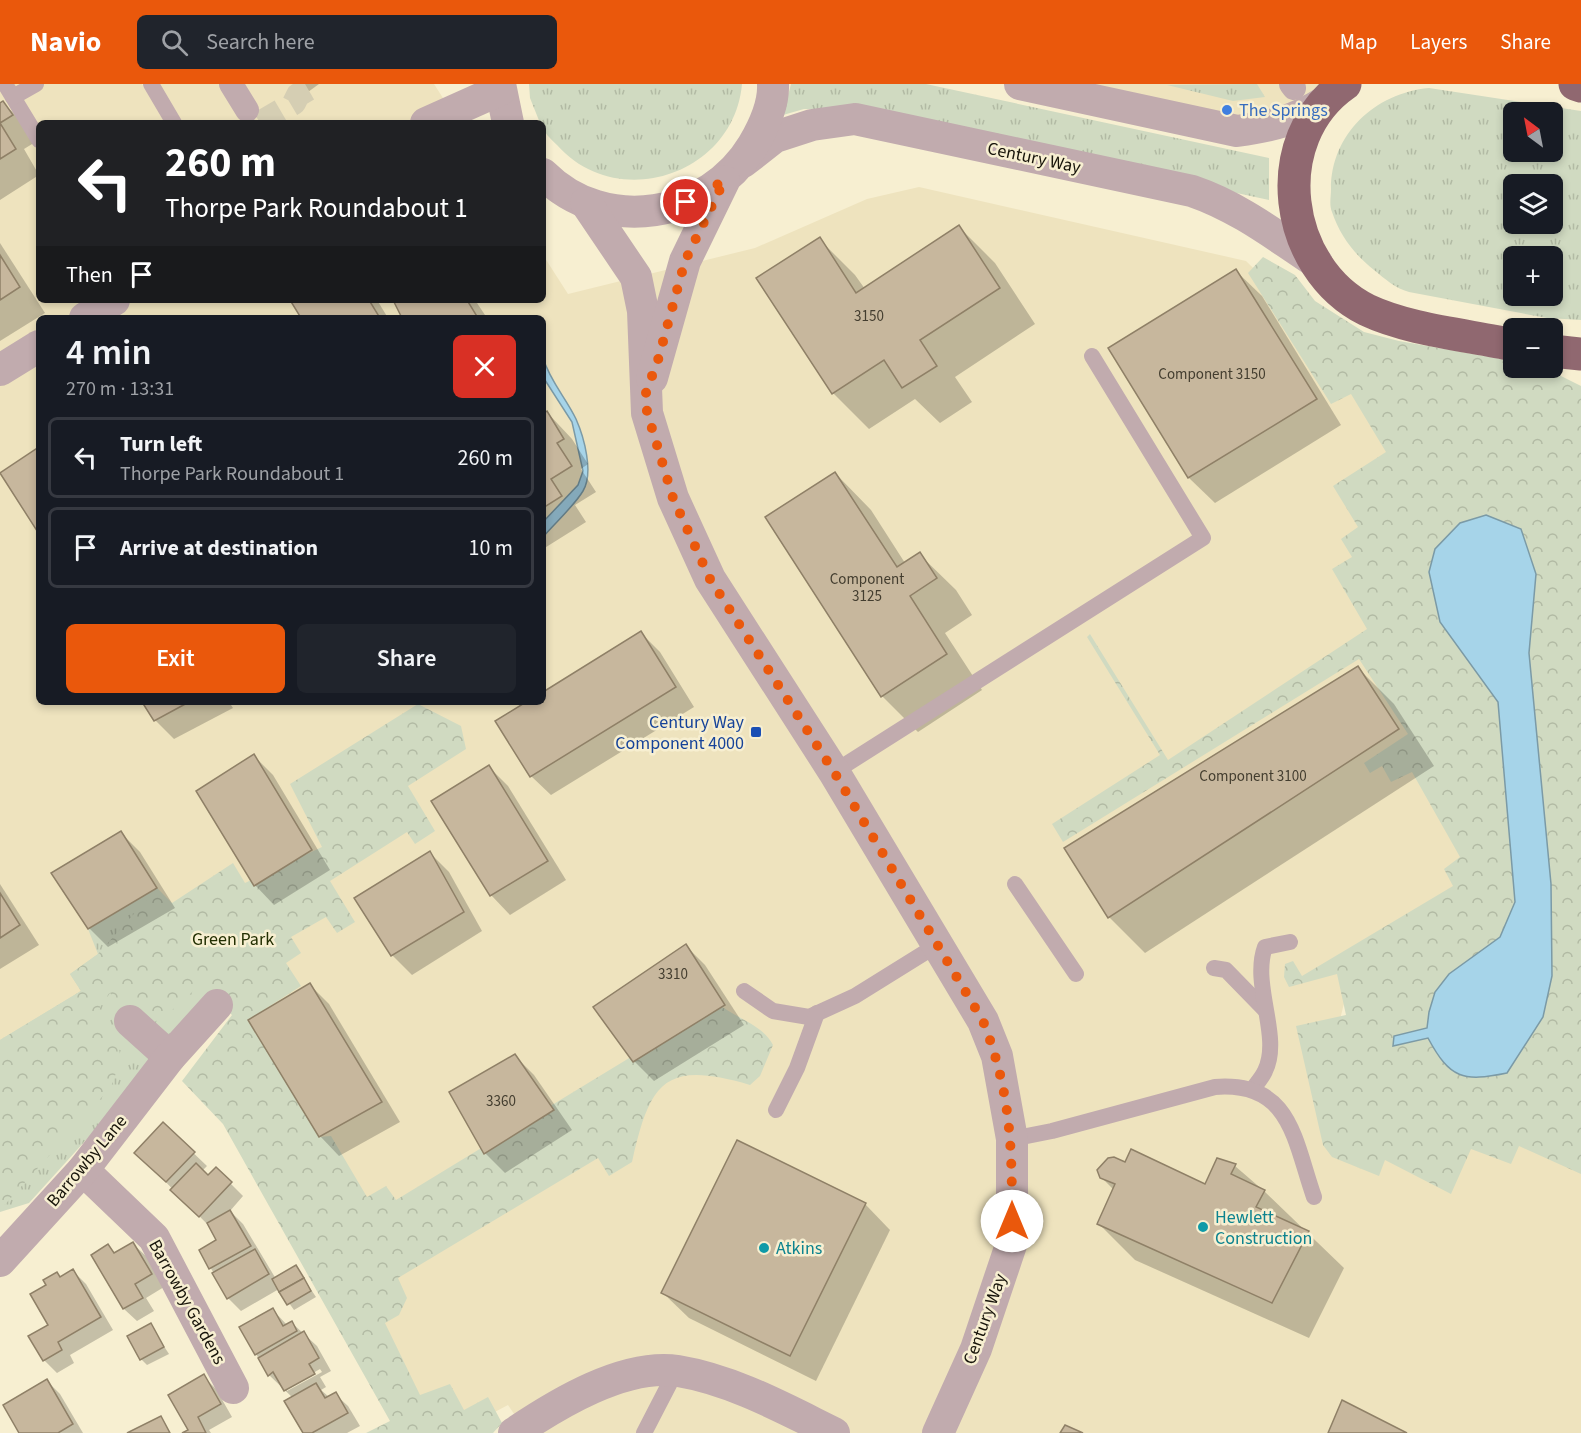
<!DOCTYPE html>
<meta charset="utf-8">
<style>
body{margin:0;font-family:"Source Sans 3",sans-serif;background:#20242c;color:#f1f3f6;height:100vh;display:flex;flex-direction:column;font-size:22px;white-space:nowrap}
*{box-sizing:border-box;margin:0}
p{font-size:20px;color:#9ea1a6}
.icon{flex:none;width:33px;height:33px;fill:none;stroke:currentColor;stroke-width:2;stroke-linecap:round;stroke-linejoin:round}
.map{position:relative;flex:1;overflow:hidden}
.details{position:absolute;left:36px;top:231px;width:510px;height:390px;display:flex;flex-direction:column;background:#171b24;border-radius:9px;box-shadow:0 3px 9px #0003}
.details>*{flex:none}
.hud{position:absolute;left:36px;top:36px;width:510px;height:183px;border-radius:9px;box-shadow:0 3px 9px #0003;background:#202124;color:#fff;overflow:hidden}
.needle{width:39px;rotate:328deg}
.fabs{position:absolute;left:1503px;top:18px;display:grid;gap:12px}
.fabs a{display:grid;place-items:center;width:60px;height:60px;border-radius:9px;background:#171b24;box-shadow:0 3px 9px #0003;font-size:30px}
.pin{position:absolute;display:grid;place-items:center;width:51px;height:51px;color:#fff;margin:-26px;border:3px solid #fff;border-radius:50%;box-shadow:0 2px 6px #0007}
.me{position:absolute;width:66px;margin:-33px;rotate:0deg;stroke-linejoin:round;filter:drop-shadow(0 0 4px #0008)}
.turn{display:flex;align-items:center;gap:21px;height:126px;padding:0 30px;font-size:27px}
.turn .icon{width:78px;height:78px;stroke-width:2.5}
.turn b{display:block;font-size:42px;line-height:51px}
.then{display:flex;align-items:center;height:57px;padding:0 30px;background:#0003;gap:12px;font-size:22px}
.round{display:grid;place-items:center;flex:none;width:63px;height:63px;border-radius:9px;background:#20242c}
.summary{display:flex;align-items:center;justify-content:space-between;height:102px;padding:0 30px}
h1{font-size:36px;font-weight:600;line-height:45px}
.primary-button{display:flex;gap:12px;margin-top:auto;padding:12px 30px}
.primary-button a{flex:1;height:69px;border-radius:9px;background:#ea580c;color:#fff;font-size:24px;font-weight:600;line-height:69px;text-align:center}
.primary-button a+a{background:#20242c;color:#f1f3f6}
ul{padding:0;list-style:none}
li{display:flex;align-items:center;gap:18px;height:81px;margin:0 12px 9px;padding:0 18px;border:3px solid #363941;border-radius:9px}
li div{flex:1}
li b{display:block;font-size:22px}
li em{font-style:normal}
header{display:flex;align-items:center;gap:36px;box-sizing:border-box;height:84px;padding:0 30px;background:#ea580c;color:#fff}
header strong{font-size:28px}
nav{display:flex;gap:33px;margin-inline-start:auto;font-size:21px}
.search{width:420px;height:54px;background:#20242c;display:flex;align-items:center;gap:15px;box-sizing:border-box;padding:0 21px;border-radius:9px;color:#9ea1a6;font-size:22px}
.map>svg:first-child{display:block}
.built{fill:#eee3be;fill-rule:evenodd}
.grass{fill:url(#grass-tufts);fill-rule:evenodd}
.park{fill:url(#park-crowns)}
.water{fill:#a6d4e9;stroke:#7b9aa6;stroke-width:1.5}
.shadow{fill:#0003;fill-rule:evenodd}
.building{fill:#c7b79d;stroke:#8f8067;stroke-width:1.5}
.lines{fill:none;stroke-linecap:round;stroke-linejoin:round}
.pedestrian-tunnel{stroke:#d5ceb3;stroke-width:24;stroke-dasharray:24 12;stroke-linecap:butt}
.service{stroke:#c1abae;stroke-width:16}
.pedestrian{stroke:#c1abae;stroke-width:24}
.minor{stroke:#c1abae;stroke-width:32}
.trunk{stroke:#906870;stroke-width:33}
.route{stroke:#ea580c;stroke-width:10;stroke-dasharray:0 18}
.shop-dot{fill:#3f7fe0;stroke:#f7efd1;stroke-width:2}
.transit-dot{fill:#1a4fb4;stroke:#f7efd1;stroke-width:2}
.culture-dot{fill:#0f9aa8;stroke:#f7efd1;stroke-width:2}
.labels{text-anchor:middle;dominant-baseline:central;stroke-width:5;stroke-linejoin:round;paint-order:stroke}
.number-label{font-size:15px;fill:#433d2f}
.shop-label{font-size:18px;fill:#366cbe;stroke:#f7efd1;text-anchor:start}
.street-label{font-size:18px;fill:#17140a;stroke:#f7efd1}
.transit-label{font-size:18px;fill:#164399;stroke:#f7efd1;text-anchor:end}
.park-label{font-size:18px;fill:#232f02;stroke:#f7efd1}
.culture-label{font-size:18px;fill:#0d838f;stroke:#f7efd1;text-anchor:start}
</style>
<header>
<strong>Navio</strong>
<div class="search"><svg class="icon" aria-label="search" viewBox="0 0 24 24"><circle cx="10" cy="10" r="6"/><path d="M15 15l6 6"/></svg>Search here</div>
<nav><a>Map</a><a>Layers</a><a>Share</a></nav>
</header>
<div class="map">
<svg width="1581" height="1349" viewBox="0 0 1581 1349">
<defs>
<pattern id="grass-tufts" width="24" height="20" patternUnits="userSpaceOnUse" patternTransform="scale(1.5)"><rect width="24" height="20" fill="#d0dac1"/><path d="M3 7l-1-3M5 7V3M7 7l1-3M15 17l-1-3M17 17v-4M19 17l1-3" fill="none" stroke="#b2baa4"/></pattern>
<pattern id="park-crowns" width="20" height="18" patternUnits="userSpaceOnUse" patternTransform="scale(1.5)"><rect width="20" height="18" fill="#d0dac1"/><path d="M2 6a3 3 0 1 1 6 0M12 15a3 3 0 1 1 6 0" fill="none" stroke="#b2baa4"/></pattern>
</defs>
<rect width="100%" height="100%" fill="#f7efd1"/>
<!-- built -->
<g class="built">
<path d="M0,0H142L166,39H39V216H543V171L568,210L755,164L867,115L919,103L1246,177L1313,243L1405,295L1441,649L1470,802L1347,907L1336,952L1581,1049V1349H527L508,1321L455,1349H410L239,952L235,891L0,1033ZM39,234H543V618H39Z"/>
<path d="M146,0H434L459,39H168Z"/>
<path d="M1020,0H1341L1270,43Z"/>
</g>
<!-- grass -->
<g class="grass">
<path d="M529,0H742C734,91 617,129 557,61C550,54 543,49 543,39H540L530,14Z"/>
<path d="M791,0H926L1269,74V116L848,25H804L783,31Z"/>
<path d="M1257,0L1265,13L1233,17L1167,1Z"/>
<path d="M1429,4L1581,27V236L1547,234L1409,208C1395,204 1385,195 1374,186C1355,171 1340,152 1332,128C1329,121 1331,113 1331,105C1331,50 1375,9 1429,4ZM1552,28V68H1514V28ZM1552,100V140H1514V100ZM1552,172V212H1514V172Z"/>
<path d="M157,804L235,891L29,1119L0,1128V956L81,907L70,890L98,870L88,845Z"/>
</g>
<!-- park -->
<g class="park">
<path d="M1263,173L1295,191L1315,217L1364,248L1399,257L1513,277L1514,284H1545L1581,302V1090L1519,1062L1511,1080L1471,1065L1451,1110L1385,1076L1379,1092L1332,1073L1323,1061L1296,942L1346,931L1337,890L1289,903L1284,893L1285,880L1293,877L1302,892L1453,802L1444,785L1460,773L1412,688L1391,698L1382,682L1370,689L1364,679L1408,650L1359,575L1063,758L1052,740L1160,671L1087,553L1090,550L1168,676L1367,545L1332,485L1352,473L1341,455L1358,443L1333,402L1386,368L1351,310L1331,320L1248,189Z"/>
<path d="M418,620L461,642L466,665L408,702L435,747L415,760L407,748L330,797L355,838L337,849L326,833L291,853L301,869L286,879L301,902L248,936L319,1053L331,1052L367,1113L386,1102L396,1116L718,920C736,934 763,941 773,961L760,992L750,1001C665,976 650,997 632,1078L609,1092L598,1074L398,1194L407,1214L399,1231L385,1239L420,1311L450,1300L464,1326L488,1313L502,1339L493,1349H366L390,1337L223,1040L182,997L232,931L200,901L170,928L153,939L130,928L110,909L94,932L118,960L121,975L111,1003L0,1126V956L81,907L70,890L98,870L157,804L172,819L233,779L245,799L322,763L290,700Z"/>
</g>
<!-- water -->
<g class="water">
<path d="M543,274C550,297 566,314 576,335C584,353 594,389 583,407C574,422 555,439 543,453V438L578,401L583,387L572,338L543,293Z"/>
<path d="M1486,431L1521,445L1536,490L1529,569L1551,800L1552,892L1543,933L1507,989C1463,998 1450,995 1428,954L1393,962L1394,952L1427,944L1429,928L1435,908L1449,890L1500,853L1515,818L1498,618L1440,538L1429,488L1435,465L1460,439Z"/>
</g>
<!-- shadow -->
<g class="shadow">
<path d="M300,0H319L308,8Z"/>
<path d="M3,19L29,44L37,57L24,65L39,91L0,116V20Z"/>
<path d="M959,143L995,179L1035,240L955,293L972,318L940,339L915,315L869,345L833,309L819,155L855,191L865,205Z"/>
<path d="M0,159L45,229L0,257Z"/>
<path d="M1236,187L1262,212L1341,341L1215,419L1189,394L1110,265Z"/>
<path d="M292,216H377L388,234H303Z"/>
<path d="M395,216H475L487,234H405Z"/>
<path d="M543,324L572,355L588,380L581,385L596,408L575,421L586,438L543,465Z"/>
<path d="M835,389L871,426L905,479L919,470L956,506L972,531L945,549L982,606L918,648L882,612Z"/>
<path d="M641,549L660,568L694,623L551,711L531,692L529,618H543V609Z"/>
<path d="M1357,583L1394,620L1434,682L1145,869L1109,833Z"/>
<path d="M143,618H229L233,624L174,655L155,636Z"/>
<path d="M254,672L273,691L330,786L274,821L255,801Z"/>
<path d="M489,683L508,702L566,796L510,831L491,811Z"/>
<path d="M121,749L140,768L175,824L108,863L89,844Z"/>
<path d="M430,769L449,788L482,847L412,891L392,871Z"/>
<path d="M0,800L39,861L0,885Z"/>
<path d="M686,862L705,881L744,941L654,997L634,977L595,923Z"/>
<path d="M310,901L329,920L400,1038L339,1072L320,1052Z"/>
<path d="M515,972L534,991L572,1046L505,1089L485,1069L451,1009Z"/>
<path d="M163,1040L207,1082L202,1087L208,1093L216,1085L243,1112L230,1127L243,1140L276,1195L296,1183L316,1213L294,1226L279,1205L241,1227L228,1214L201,1167L218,1157L210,1143L149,1081Z"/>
<path d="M1114,1075L1206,1102L1235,1082L1264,1107L1344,1184L1309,1254L1135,1176L1098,1139L1114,1106L1101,1093L1099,1086L1102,1080Z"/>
<path d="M865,1120L890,1146L816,1297L689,1234L663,1209Z"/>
<path d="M133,1160L146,1172L164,1203L146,1214L154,1227L137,1237L124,1225L93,1171L108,1162L116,1170Z"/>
<path d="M73,1187L86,1200L113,1246L70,1271L74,1279L57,1289L44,1276L50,1242L48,1202L57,1190L61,1194Z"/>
<path d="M273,1226L287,1241L292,1239L317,1262L331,1287L320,1293L326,1303L321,1306L329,1313L335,1310L348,1322L360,1342L347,1349H305L293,1314L269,1291L256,1270ZM320,1285L322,1288L287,1307V1304Z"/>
<path d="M150,1241L169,1270L147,1281L141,1275Z"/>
<path d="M203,1292L216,1305L232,1333L209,1346L211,1349H185L190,1346Z"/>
<path d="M47,1297L60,1310L83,1349H21Z"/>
</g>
<!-- building -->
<g class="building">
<path d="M3,17L13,31L0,39L16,65L0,75V19Z"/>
<path d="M959,141L1000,204L920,256L937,282L902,304L884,276L832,310L756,194L820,153L856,209Z"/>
<path d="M0,171L20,203L0,216Z"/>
<path d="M1236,185L1317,315L1188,394L1108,264Z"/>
<path d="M290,216H369L380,234H301Z"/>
<path d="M393,216H467L478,234H402Z"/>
<path d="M547,327L564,355L557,359L572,382L551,395L562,412L543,424V330Z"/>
<path d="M39,363V450L0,389Z"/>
<path d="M835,388L897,483L920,468L937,494L910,512L947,570L881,613L765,433Z"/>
<path d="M641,547L676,603L530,693L495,637L526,618H543V608Z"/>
<path d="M1358,582L1399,645L1108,834L1064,764Z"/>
<path d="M142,618H189L154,637Z"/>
<path d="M254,670L312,766L254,802L196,707Z"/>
<path d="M489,681L548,777L490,812L431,717Z"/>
<path d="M121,747L157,804L88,845L51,789Z"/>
<path d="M430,767L464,828L391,872L354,814Z"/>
<path d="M0,809L20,841L0,854Z"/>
<path d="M686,860L725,921L633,978L593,923Z"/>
<path d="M310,899L382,1018L319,1053L248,936Z"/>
<path d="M515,970L554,1026L484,1070L449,1008Z"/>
<path d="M163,1038L195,1068L166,1098L134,1069Z"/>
<path d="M737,1056L866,1119L790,1272L661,1209Z"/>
<path d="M1131,1065L1205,1100L1217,1074L1236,1080L1231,1090L1265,1106L1256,1123L1309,1147L1272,1219L1097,1140L1115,1100L1100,1094L1097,1086L1108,1074L1114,1073L1125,1078Z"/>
<path d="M196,1079L208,1091L216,1083L232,1098L199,1133L170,1106Z"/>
<path d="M230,1126L251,1162L209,1185L199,1166L216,1156L207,1139Z"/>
<path d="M133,1158L152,1190L135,1200L143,1214L123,1225L91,1171L108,1160L114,1169Z"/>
<path d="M255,1165L269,1190L227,1215L212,1189Z"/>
<path d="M296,1181L304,1194L279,1208L272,1195Z"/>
<path d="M73,1185L101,1233L58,1258L62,1266L43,1277L28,1252L48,1241L30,1210L46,1201L43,1196L57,1188L60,1193Z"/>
<path d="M304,1194L311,1207L287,1221L279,1208Z"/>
<path d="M273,1224L283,1242L292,1237L297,1247L255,1271L239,1243Z"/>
<path d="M151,1239L164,1263L140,1276L127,1252Z"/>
<path d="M304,1247L319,1274L309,1280L315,1290L284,1307L273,1288L268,1292L258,1274Z"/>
<path d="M204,1290L221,1320L198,1333L206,1349H182L188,1346L168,1311Z"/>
<path d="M47,1295L73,1340L58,1349H19L3,1321Z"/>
<path d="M316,1299L325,1314L336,1308L348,1329L312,1349H303L284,1317Z"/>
<path d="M1342,1316L1407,1349H1328Z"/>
<path d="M161,1332L170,1349H127Z"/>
<path d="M1065,1341L1083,1349H1060Z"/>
</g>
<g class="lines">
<!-- pedestrian-tunnel -->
<path class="pedestrian-tunnel" d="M260,39L294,19L298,11L317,0"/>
<!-- service -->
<g class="service">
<path d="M5,0L39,56"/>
<path d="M151,0L174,39"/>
<path d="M13,13L36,0"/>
<path d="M834,688L1203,454L1092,272"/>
<path d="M1015,800L1076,890"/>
<path d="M1214,884L1226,886L1265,926"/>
<path d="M744,907L773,927L809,933L855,912L937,861"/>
<path d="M1252,1006C1256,1000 1262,994 1265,987C1282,953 1251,901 1265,863L1290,858"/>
<path d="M776,1026L797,984L817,929"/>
<path d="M1012,1055L1052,1047L1215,1003C1291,997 1294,1056 1314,1113"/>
<path d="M644,1349L676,1287"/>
</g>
<!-- pedestrian -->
<g class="pedestrian">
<path d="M231,0L247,26"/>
<path d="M1291,0L1294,4"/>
</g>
<!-- minor -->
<g class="minor">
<path d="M500,0L508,39"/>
<path d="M1020,0L1237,47C1273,42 1294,37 1326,17"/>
<path d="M426,39L500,6"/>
<path d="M743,78L775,53L812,41L855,35L1192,107C1239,123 1276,152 1317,179"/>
<path d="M543,90C605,152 709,134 753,61C763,44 774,20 773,0"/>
<path d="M586,119L636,193L643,227L647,329L673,414L710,495L834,688L983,937L997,972L1012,1055V1158L976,1265L938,1349"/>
<path d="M85,234L114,216"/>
<path d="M0,286L39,262"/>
<path d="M652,294L685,177L724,97"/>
<path d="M130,937L170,973"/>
<path d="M83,1086L154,1154L233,1304"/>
<path d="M0,1177L83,1086L170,973L217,921"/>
<path d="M514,1349C557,1320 624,1279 678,1287C733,1296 785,1325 834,1349"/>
</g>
<!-- trunk -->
<g class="trunk">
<path d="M1345,0C1266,55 1283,184 1367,226C1409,246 1468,251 1514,261"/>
<path d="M1575,0L1581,2"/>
<path d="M1552,267L1581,270"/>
</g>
</g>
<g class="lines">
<!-- route -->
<path class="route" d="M686,118L724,97L685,177L658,276L646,308L647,328L673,414L710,495L834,688L983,937C1011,1008 1012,1062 1012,1137"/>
</g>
<!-- markers -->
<circle class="shop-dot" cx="1227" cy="26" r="6"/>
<rect class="transit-dot" x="750" y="642" width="12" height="12" rx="3"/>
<g class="culture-dot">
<circle cx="1203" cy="1143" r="6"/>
<circle cx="764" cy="1164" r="6"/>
</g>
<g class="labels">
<!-- number labels -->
<g class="number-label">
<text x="869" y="232">3150</text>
<text x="1212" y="290">Component 3150</text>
<text x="867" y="495">Component<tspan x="867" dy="17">3125</tspan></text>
<text x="1253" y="692">Component 3100</text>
<text x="673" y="890">3310</text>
<text x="501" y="1017">3360</text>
</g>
<!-- shop labels -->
<g class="shop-label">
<text x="1239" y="26">The Springs</text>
</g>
<!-- street labels -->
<g class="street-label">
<text transform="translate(1034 74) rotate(12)">Century Way</text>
<text transform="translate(87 1077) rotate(-50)">Barrowby Lane</text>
<text transform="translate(187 1218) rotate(61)">Barrowby Gardens</text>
<text transform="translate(985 1235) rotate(-70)">Century Way</text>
</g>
<!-- transit labels -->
<g class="transit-label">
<text x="744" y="638">Century Way<tspan x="744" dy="21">Component 4000</tspan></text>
</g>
<!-- park labels -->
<g class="park-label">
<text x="233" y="855">Green Park</text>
</g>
<!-- culture labels -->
<g class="culture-label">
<text x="1215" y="1133">Hewlett<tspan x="1215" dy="21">Construction</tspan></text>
<text x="776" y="1164">Atkins</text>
</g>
</g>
</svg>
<div class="fabs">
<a><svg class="needle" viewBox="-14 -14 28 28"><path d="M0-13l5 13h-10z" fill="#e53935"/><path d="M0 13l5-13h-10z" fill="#9ea1a6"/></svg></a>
<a><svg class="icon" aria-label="layers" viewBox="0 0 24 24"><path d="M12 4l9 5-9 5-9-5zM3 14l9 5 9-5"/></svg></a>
<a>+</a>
<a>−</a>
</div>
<div class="pin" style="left:686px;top:118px;background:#d93025"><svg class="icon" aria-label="arrive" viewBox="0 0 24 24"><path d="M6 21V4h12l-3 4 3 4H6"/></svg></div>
<svg class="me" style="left:1012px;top:1137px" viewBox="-20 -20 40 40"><circle r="19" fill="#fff"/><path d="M0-13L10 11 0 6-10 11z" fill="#ea580c"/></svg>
<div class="hud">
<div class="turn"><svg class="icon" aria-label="left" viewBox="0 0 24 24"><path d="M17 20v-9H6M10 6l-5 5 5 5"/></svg><div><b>260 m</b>Thorpe Park Roundabout 1</div></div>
<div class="then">Then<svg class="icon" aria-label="arrive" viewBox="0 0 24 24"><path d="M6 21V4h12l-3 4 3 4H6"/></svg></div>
</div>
<section class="details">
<div class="summary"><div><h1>4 min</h1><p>270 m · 13:31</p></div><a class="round" style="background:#d93025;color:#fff"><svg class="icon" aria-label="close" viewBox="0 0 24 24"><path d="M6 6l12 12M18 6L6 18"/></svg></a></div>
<ul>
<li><svg class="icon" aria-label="left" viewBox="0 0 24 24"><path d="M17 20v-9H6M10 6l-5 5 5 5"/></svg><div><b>Turn left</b><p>Thorpe Park Roundabout 1</p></div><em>260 m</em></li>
<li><svg class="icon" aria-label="arrive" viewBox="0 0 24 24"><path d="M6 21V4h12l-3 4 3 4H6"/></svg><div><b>Arrive at destination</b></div><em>10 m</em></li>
</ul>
<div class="primary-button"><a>Exit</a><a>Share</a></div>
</section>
</div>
